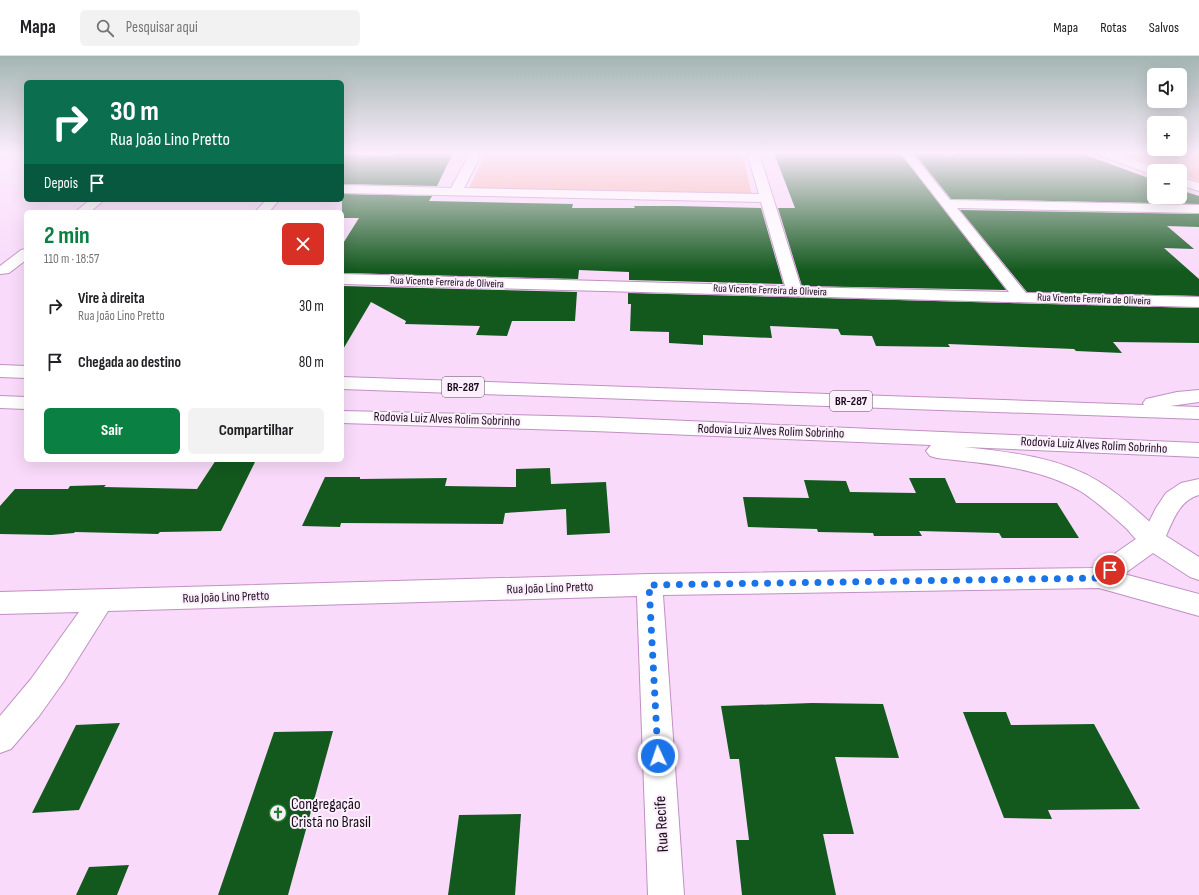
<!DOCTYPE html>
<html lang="pt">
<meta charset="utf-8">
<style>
body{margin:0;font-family:"Sofia Sans Condensed",sans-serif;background:#f2f2f2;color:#202124;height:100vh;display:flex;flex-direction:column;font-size:15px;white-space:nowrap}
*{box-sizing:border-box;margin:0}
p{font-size:13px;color:#757577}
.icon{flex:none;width:22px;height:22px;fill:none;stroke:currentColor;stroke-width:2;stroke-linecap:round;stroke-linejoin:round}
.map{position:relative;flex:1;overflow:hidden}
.sheet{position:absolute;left:24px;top:154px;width:320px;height:252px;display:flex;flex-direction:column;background:#fff;border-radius:6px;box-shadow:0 4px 16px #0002}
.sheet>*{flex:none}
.guide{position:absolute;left:24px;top:24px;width:320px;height:122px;border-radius:6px;box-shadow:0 4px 16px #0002;background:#0b6e4f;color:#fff;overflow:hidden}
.tools{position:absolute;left:1147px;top:12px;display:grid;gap:8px}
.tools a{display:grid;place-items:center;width:40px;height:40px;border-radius:6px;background:#fff;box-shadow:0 4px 16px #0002;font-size:20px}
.pin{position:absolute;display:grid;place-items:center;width:34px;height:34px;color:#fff;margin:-17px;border:2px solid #fff;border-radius:50%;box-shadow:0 1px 4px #0007}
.me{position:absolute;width:44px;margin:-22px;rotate:357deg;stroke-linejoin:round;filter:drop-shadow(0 0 3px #0008)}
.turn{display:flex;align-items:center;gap:14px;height:84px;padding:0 20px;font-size:18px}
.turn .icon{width:52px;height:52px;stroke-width:2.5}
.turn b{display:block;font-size:28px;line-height:34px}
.then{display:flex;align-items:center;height:38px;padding:0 20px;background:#0003;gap:8px;font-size:15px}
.round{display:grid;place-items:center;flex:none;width:42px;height:42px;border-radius:6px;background:#f2f2f2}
.head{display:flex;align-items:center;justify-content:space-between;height:68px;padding:0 20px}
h1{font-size:24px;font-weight:700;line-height:30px;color:#0b8043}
.cta{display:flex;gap:8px;margin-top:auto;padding:8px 20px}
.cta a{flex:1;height:46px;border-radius:6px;background:#0b8043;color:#fff;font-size:16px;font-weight:700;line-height:46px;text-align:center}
.cta a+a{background:#f2f2f2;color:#202124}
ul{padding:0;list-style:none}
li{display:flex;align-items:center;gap:12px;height:56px;padding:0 20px}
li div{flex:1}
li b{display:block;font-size:15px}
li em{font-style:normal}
header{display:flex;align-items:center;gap:24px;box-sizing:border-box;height:56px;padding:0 20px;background:#fff;border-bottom:1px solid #e0e0e0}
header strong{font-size:19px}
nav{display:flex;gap:22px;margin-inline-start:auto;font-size:14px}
.search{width:280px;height:36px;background:#f2f2f2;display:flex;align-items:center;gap:10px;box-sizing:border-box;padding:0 14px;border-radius:6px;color:#757577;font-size:15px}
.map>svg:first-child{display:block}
.green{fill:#f9aca4}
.building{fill:#13591e}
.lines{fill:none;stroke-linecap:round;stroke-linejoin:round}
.minor-casing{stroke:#c190c3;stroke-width:2}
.highway-casing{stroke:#c190c3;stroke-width:2}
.minor{fill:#fff;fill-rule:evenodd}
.highway{fill:#fff;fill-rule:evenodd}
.route{stroke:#1a73e8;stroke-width:7;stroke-dasharray:0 12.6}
.labels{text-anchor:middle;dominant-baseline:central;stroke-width:4;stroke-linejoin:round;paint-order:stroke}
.far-street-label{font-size:11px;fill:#1c0a1d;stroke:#faeffa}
.shield{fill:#faeffa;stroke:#5f4f5f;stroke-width:1}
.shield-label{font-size:12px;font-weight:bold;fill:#1c0a1d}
.street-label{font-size:13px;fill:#1c0a1d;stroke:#faeffa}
.near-poi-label{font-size:16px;fill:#1c0a1d;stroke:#faeffa;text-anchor:start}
.near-street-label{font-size:16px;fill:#1c0a1d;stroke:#faeffa}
</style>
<header>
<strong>Mapa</strong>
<div class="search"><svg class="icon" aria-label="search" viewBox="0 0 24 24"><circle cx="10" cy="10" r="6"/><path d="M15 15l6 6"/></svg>Pesquisar aqui</div>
<nav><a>Mapa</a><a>Rotas</a><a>Salvos</a></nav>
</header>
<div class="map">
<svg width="1199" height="839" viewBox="0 0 1199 839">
<rect width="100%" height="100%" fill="#f9dafa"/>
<!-- green -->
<g class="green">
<path d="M486,97H742L752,139L469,132Z"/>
<path d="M1121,97H1199V125L1180,118V115H1171Z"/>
</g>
<!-- building -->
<g class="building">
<path d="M394,97H453L437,130L342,128V99L392,100Z"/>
<path d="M774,97H900L1006,234L802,230L778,152H795Z"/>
<path d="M914,97L955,99V97H1080L1154,124V141H1180V134L1199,140V148L951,143Z"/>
<path d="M342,138L432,140L429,145L573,148L572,152H635L634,150H677L761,152L783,228L629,224V216L579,214L578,223L342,217V189L359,162H342Z"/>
<path d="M960,154L1199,158V171L1167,170L1194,193L1164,192L1199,223V240L1027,236Z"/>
<path d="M342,230L577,236L575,265H512L507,280L476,279L480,270L405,268L406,265L371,246L342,295Z"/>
<path d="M628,237L1199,252V287L1113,286L1122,297L1076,295L1074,293L948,288L950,291L876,290L872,280L841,279L838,273L770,270L772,282L703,279V289L669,287V276L630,275L631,248H628Z"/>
<path d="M216,404H256L221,475L160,476L158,478L75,476L74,477L51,479L0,478V450L15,433H68L70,430L106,429L104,431L197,433Z"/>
<path d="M550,412L551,428L606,426L610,477L567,479L566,453L505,457L503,468L341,467L340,471L302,470L325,421H360V423L447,422L445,430L516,431V413Z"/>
<path d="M909,422H945L956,447H1057L1079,482H1002L999,477L919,475L922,480H874L873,477L818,476L817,473L748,471L743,441L809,442L804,424L846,425L850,436L916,437Z"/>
<path d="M812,647L883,648L899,702L835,701L854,778H823L836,839H742L736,784H749L739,703H730L721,650Z"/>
<path d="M963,656H1006L1011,669L1094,668L1140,753L1048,754L1052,763L1004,762Z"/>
<path d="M120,667L79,754L32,757L76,669Z"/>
<path d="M333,675L288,839H218L274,676Z"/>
<path d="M521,758L515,839H448L459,759Z"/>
<path d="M129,809L117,839H76L89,811Z"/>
</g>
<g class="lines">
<!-- minor casing -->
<g class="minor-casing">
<g id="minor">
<path d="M0,97H8L4,101L0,102Z"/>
<path d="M470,97H482L464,132L759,138L747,97H759L801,231L1009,236L901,97H912L950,144L1199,149V157L957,152L1026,237L1199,241V251L342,228V218L785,230L761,146L342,137V129L451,132Z"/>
<path d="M1098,97H1115L1158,112L1160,115H1154V119L1150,118L1099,99Z"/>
<path d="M1180,121L1199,127V135L1180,129Z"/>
<path d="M90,144H104L90,156H75Z"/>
<path d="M266,144H279L269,156H255Z"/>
<path d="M26,193V204L9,217L0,218V210L21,194Z"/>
<path d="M1199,423V439C1180,444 1173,464 1166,480L1199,501V524L1190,521L1153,497L1124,518L1199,538V560L1099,532L663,539L684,839H648L637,540L108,555L64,625L39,660L11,693L0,697V660L31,623L79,556L0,558V536L649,518L1094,512L1143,478L1156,452L1166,437L1181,427Z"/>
</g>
</g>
<!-- highway casing -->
<g class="highway-casing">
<g id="highway">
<path d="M0,309L26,310V322L0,321Z"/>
<path d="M342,321L1144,349L1143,347L1146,343L1177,336L1199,334V346L1170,350L1199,351V363L342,333Z"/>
<path d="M0,340L26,341V353L0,352Z"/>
<path d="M342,355L594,361L1199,387V401L964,391C1010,396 1058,401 1098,425C1121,439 1142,459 1162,477L1165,484L1162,491C1155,493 1150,494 1144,490C1138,486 1132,479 1127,473C1113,460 1098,447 1082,436C1038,410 986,408 937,402L930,400L926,395L931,389L594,375L342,367Z"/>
</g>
</g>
<!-- minor -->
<use href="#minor" class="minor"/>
<!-- highway -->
<use href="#highway" class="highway"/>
</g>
<!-- sky -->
<linearGradient id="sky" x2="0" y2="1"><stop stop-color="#a3b5b2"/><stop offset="0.45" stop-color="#fceefd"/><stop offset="1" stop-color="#fceefd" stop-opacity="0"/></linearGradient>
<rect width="1199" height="215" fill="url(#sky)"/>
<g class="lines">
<!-- route -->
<path class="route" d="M658,700L649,529L1100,522L1110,514"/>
</g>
<!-- icons -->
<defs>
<g id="church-ring" transform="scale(0.9)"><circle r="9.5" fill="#faeffa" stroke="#227f30" stroke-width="1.5"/><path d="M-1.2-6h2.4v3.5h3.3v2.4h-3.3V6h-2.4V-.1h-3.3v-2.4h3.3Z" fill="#227f30"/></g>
</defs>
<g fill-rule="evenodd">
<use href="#church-ring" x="278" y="757"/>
</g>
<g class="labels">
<!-- far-street labels -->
<g class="far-street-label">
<text transform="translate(447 226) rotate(2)">Rua Vicente Ferreira de Oliveira</text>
<text transform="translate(770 234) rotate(2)">Rua Vicente Ferreira de Oliveira</text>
<text transform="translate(1094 243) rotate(2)">Rua Vicente Ferreira de Oliveira</text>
</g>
<!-- shield labels -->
<g class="shield">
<rect x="442" y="321" width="42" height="20" rx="3"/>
<rect x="830" y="335" width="42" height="20" rx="3"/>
</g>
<g class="shield-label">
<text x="463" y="331">BR-287</text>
<text x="851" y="345">BR-287</text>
</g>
<!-- street labels -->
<g class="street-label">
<text transform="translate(447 363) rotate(2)">Rodovia Luiz Alves Rolim Sobrinho</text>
<text transform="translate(771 375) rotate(2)">Rodovia Luiz Alves Rolim Sobrinho</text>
<text transform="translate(1094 389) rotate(3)">Rodovia Luiz Alves Rolim Sobrinho</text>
<text transform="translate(550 532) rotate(-2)">Rua João Lino Pretto</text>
<text transform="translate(226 541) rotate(-2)">Rua João Lino Pretto</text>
</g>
<!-- near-poi labels -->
<g class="near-poi-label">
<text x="291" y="748">Congregação<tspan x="291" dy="18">Cristã no Brasil</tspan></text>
</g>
<!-- near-street labels -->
<g class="near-street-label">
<text transform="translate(662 768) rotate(-93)">Rua Recife</text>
</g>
</g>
</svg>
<div class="tools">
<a><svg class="icon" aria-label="sound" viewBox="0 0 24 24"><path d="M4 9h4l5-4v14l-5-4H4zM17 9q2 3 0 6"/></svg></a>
<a>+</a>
<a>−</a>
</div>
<div class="pin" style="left:1110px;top:514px;background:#d93025"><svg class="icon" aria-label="arrive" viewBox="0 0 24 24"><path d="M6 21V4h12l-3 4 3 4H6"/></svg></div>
<svg class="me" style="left:658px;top:700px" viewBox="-20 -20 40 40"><circle r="17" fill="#1a73e8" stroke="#fff" stroke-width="3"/><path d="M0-11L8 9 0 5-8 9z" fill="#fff"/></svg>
<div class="guide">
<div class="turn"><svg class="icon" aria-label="right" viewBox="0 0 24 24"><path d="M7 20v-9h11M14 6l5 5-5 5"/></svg><div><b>30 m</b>Rua João Lino Pretto</div></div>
<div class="then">Depois<svg class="icon" aria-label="arrive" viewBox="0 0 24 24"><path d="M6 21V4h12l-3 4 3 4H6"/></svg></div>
</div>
<section class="sheet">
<div class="head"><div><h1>2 min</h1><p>110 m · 18:57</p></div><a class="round" style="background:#d93025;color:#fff"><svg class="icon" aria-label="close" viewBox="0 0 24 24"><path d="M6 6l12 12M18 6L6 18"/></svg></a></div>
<ul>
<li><svg class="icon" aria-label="right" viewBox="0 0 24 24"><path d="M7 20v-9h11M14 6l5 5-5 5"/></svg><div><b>Vire à direita</b><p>Rua João Lino Pretto</p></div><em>30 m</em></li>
<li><svg class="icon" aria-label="arrive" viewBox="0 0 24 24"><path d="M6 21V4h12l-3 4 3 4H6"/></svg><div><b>Chegada ao destino</b></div><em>80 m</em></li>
</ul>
<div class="cta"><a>Sair</a><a>Compartilhar</a></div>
</section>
</div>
